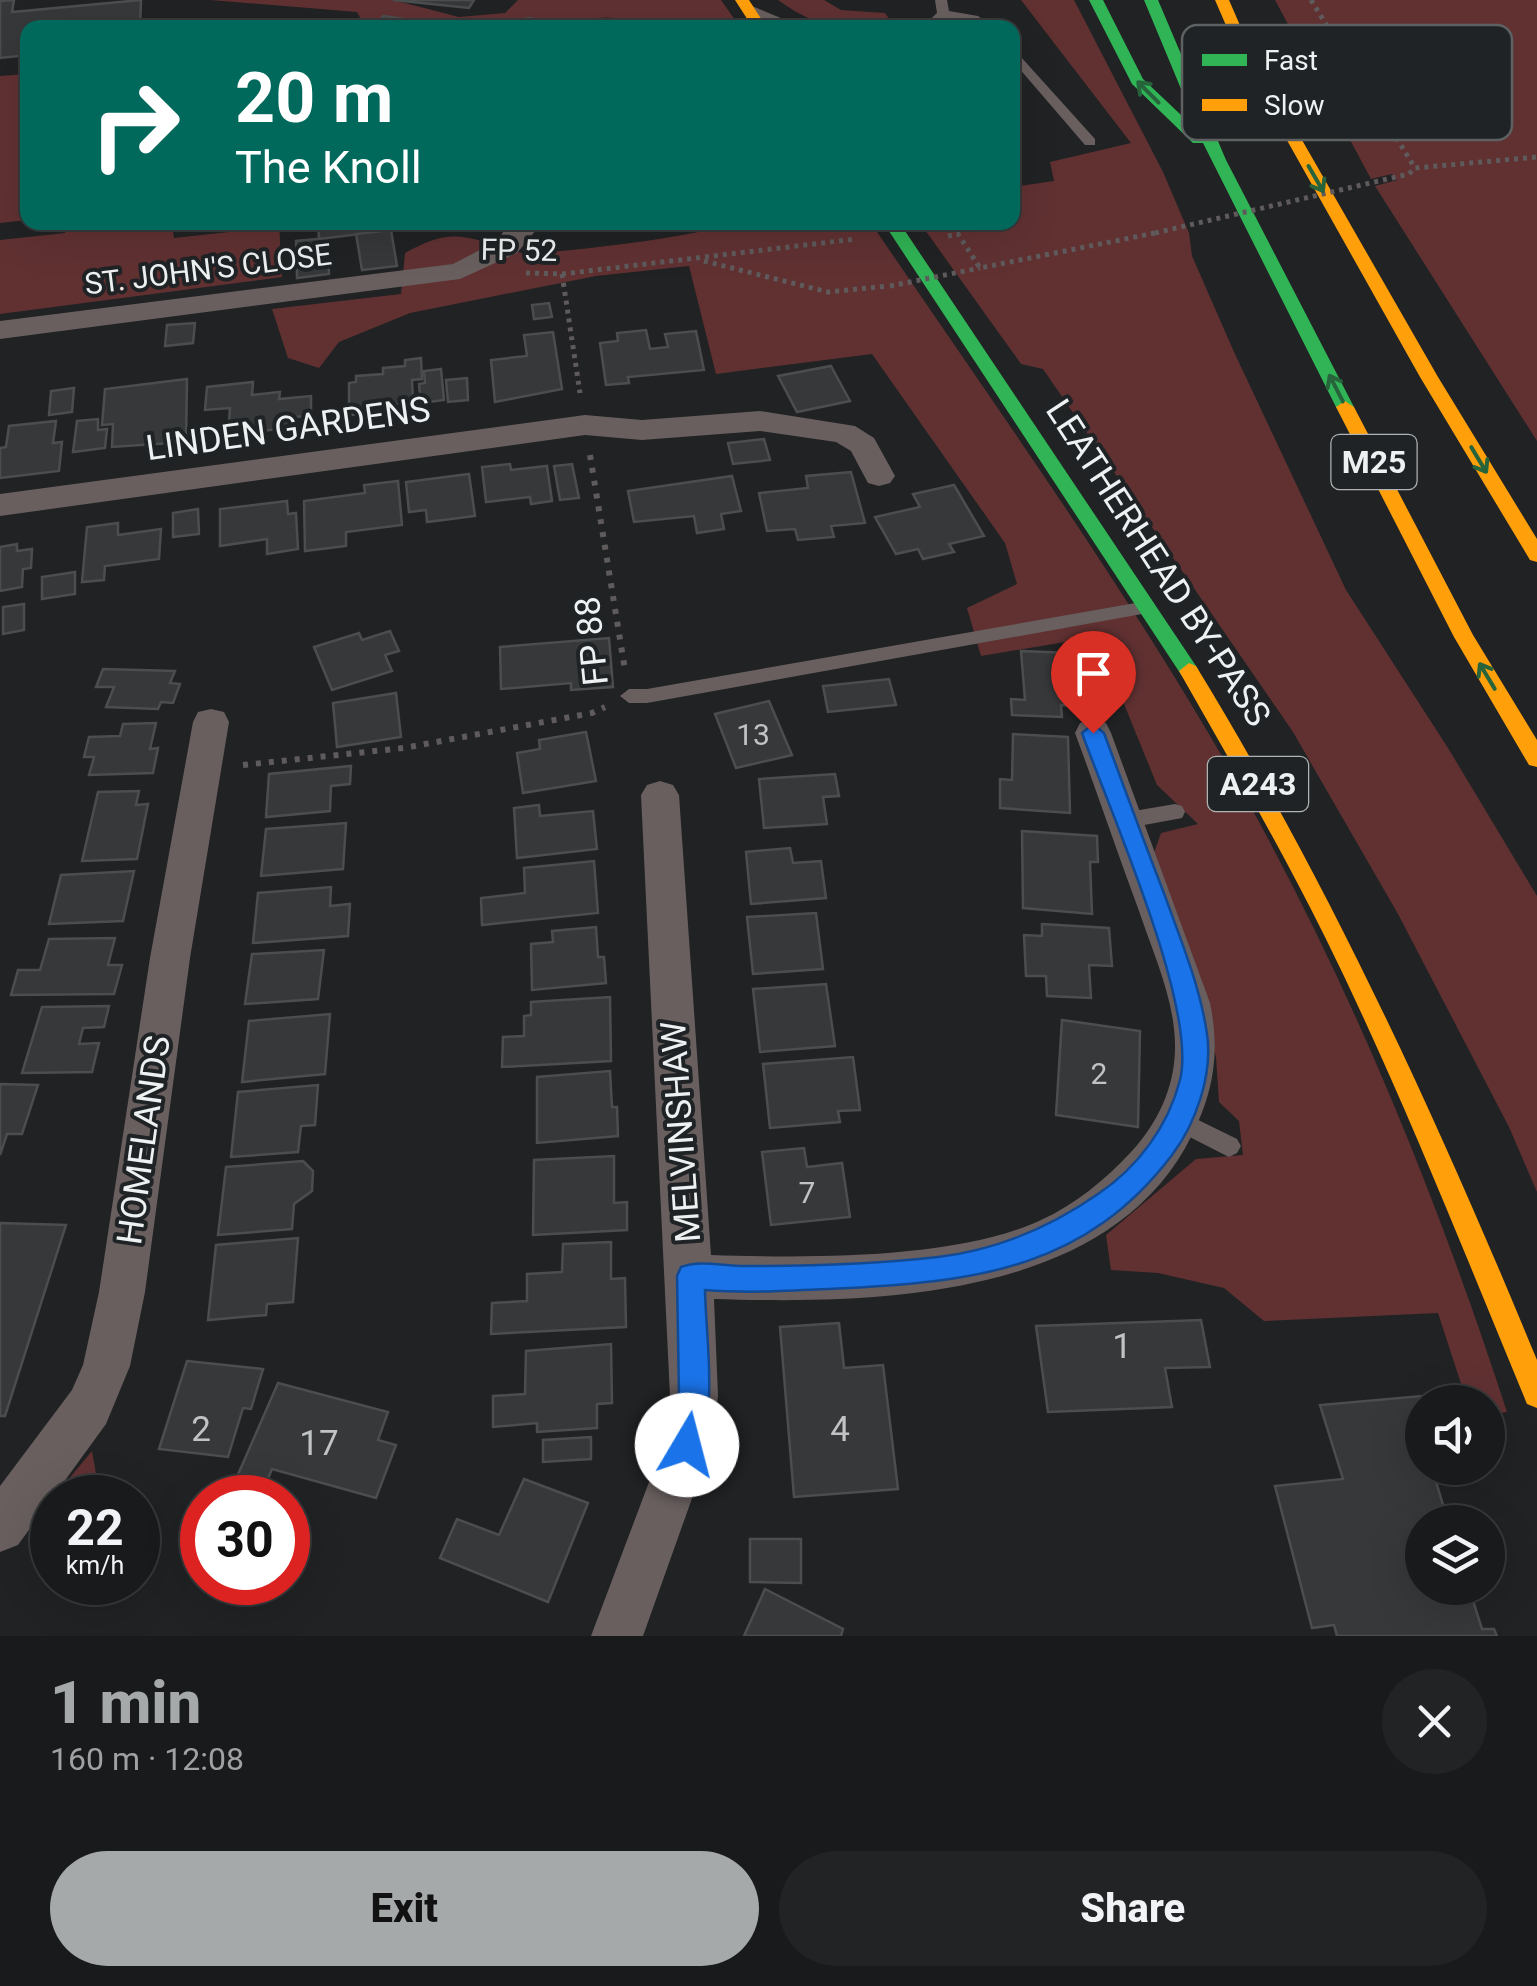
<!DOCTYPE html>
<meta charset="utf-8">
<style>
body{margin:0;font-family:Roboto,sans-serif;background:#212324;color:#f1f3f6;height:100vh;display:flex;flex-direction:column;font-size:38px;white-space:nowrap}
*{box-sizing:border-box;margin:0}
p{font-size:32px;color:#9fa1a3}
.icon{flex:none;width:55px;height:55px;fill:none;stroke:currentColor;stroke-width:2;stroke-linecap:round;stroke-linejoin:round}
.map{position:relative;height:1636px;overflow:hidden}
.details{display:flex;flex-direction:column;background:#181a1b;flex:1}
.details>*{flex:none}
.hud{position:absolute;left:20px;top:20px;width:1000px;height:210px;border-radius:20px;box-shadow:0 10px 40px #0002,0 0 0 2px #36383a;background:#00695c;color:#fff;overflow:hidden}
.buttons{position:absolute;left:1405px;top:1385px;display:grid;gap:20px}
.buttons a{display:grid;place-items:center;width:100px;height:100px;border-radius:50%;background:#181a1b;box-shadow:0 10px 40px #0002,0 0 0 2px #36383a;font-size:50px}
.speed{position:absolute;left:30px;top:1475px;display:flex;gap:20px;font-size:50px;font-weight:700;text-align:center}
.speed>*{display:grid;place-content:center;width:130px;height:130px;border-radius:50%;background:#181a1b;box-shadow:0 10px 40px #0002,0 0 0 2px #36383a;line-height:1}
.speed small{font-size:25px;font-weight:400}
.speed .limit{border:15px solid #d22;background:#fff;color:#111}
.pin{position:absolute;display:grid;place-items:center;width:85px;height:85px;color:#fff;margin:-102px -42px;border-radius:50% 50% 50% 0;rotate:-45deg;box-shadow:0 0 10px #0007}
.pin .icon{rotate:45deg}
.me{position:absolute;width:110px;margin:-55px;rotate:8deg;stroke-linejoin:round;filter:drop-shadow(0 0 8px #0008)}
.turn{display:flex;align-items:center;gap:35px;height:210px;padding:0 50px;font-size:45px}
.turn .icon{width:130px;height:130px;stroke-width:2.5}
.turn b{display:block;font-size:70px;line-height:85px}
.round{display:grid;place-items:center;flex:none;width:105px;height:105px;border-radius:52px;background:#212324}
.overview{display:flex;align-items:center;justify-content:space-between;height:170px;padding:0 50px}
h1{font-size:60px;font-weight:800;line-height:75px;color:#a6a9aa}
.button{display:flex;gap:20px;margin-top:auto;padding:20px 50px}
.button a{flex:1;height:115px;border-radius:60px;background:#a6a9aa;color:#111;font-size:40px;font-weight:800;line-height:115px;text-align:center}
.button a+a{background:#212324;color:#f1f3f6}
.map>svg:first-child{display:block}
.green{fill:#613132}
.building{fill:#363839;stroke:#4b4d4f;stroke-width:2.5}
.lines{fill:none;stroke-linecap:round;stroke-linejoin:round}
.path-far1{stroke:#5f5a5b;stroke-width:5;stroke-dasharray:4 5;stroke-linecap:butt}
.path{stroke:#5f5a5b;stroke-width:6;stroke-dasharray:5 8;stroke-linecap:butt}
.lane{fill:#695f5f;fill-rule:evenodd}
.street{fill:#695f5f;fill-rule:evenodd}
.fast{fill:#30b455;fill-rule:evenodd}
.slow{fill:#ff9f0a;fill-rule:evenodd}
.path-bridge{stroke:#5f5a5b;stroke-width:5;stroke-dasharray:4 5;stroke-linecap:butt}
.oneway{stroke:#27643b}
.route{fill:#1a73e8;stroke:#114b97;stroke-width:2.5}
.labels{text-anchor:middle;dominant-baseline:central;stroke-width:8;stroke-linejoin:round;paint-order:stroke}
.far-street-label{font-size:30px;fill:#eef1f2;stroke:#1f2325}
.number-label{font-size:30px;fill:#c0c3c4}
.shield{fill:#1f2325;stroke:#b0b3b4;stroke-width:2.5}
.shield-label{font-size:32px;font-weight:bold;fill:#eef1f2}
.street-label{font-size:35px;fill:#eef1f2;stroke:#1f2325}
.near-number-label{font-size:35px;fill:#c0c3c4}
.key{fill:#1f2325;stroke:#5d6162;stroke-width:2.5}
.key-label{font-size:28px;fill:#eef1f2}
</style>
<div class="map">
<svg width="1537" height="1636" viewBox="0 0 1537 1636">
<rect width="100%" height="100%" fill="#202224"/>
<!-- green -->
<g class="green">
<path d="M210,0H393L459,17L505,13L518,0H721L740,27C717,27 671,34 651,27C629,20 597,9 575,28L365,27L357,12Z"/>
<path d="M778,0H824L841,10L885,13L890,20C846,35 814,26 778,0Z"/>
<path d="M1021,0H1074L1163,172L1189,233L1192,256L1234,352L1346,590L1448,748L1537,896V1192L1509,1127L1398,914L1293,732L1043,369L1021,364L920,223L1012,222L1013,187L1054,181L1050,162L1131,143Z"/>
<path d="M1275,0H1537V441L1375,186L1397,180L1392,174L1371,179Z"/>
<path d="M27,74V220L0,223V76Z"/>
<path d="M66,223H172L174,238L238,231V223H279L282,277L0,314V240L65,233Z"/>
<path d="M726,223H871C999,412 1135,600 1247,800C1355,995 1438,1200 1507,1412L1488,1415V1402H1467L1438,1313L1264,1321L1224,1288L1158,1273L1111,1270L1106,1235L1196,1159L1243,1155L1239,1121L1219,1102L1216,1057L1153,856L1161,833L1198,824L1157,785L1102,650L1065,642L981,656L967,608L1017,584L1005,543L872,354L716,374L689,266L596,276L410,313L339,342L319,368L288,358L272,309L401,294L405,253C440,234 454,232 492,244C501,246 512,252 522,253C546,255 716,235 726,223Z"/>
<path d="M92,1451L100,1497L53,1498Z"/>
</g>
<!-- building -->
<g class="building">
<path d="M14,0L12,12L141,0L140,28H28V55L0,58V1Z"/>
<path d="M393,0H474L469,8Z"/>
<path d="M383,16L455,26L531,18L535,27L376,26Z"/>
<path d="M318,222H367L368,233L319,239Z"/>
<path d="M391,230L397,266L362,270L356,234Z"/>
<path d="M327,238L329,274L297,278L296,241Z"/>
<path d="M549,303L552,317L534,319L532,305Z"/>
<path d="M195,323L193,343L165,346L167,325Z"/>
<path d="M646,330L650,349L668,347L665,334L696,331L704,370L628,377L629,383L606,385L600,343L618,341L617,333Z"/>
<path d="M553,332L562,389L495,402L491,360L527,356L524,335Z"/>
<path d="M421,358L422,379L412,380L413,403L379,406V412L349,415V383L356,382V376L383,374V368L405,366V360Z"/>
<path d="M831,366L850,401L797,412L778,376Z"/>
<path d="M441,369L444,400L421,403L419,384L425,383L424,371Z"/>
<path d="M467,378L468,400L448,402L446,380Z"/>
<path d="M187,379L186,442L112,447L113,424L102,425L105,389Z"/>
<path d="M253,382L252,395L280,392L279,399L311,396V416L292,417L291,428L228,434L230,408L205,410L207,387Z"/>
<path d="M74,388L72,412L49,415L51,391Z"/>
<path d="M98,419V430L107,429L105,448L73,452L77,421Z"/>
<path d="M56,421L53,443L62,442L59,471L0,478V448L6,447L9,426Z"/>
<path d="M764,439L770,460L733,464L728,443Z"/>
<path d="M510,464L511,470L547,466L552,501L531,504L530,497L486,502L482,467Z"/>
<path d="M572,464L579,498L560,500L554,466Z"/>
<path d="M851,472L865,523L831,526L834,537L798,540L795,529L767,531L759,493L808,488L806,476Z"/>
<path d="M469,474L475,516L427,522L426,510L409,512L406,482Z"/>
<path d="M732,476L741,511L721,514L724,529L697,533L694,516L634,522L628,491Z"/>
<path d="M398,481L402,525L346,532V546L305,551L304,501L365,493L364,485Z"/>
<path d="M954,485L984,536L949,544L954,552L923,559L918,549L896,554L875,517L920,507L913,494Z"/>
<path d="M287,501L288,514L296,513L298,549L267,554V539L220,546V509Z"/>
<path d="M198,509L199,534L173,537V513Z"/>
<path d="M118,523V535L161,529L159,559L105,566L104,580L82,582L87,527Z"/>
<path d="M17,544V551L32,549L31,568L23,569L22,587L0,591V547Z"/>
<path d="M75,572V594L42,599V577Z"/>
<path d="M24,604V630L3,634V607Z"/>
<path d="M390,631L399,651L385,655L392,671L332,690L314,647L359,633L362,640Z"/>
<path d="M609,638L613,687L571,690V683L501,689L500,647Z"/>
<path d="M1021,651L1096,654L1098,680L1071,679L1073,706L1061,705L1062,717L1012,715L1011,699L1025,700Z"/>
<path d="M103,669L175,671L170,683L180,684L173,703L161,702L158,709L106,707L114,687H96Z"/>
<path d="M889,679L896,705L828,712L823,686Z"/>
<path d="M396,693L401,737L337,747L333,703Z"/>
<path d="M769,701L792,755L736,768L715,714Z"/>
<path d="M156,723L150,749L158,748L153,773L89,775L94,757H84L89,737L120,736L123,724Z"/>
<path d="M586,732L596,781L523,793L517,753L540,749L539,740Z"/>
<path d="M1013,734L1068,737L1070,813L1000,808V779L1012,780Z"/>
<path d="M351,766L350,784L331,786L330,811L266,817L269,774Z"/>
<path d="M835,774L839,796L823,797L827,824L764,828L759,779Z"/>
<path d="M139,791L136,805L148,804L137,859L82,861L98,792Z"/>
<path d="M539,805L540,816L593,811L597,849L517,858L514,808Z"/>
<path d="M346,823L343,869L261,876L266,829Z"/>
<path d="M1022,831L1097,836L1098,862H1090L1092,914L1023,908Z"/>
<path d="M790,848L793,863L821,861L826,898L751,904L746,852Z"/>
<path d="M594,861L598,913L482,925L481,898L525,893L524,868Z"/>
<path d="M134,871L123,921L49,924L61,875Z"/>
<path d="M331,887L330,906L350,904L348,936L253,943L258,893Z"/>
<path d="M816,913L823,969L753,974L747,917Z"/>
<path d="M1042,924L1109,928L1112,966L1089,965L1091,998L1047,996L1046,976H1026L1024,935L1042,936Z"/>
<path d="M596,927L598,957H604L606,983L532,990L531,944L553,942L552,931Z"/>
<path d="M115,938L108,965H122L114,994L11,995L18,970H40L49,939Z"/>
<path d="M324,950L318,999L245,1004L252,954Z"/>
<path d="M826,984L835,1046L760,1052L753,989Z"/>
<path d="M610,997L611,1061L502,1067L503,1037L524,1036V1016L531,1015V1002Z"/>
<path d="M109,1006L104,1027L83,1028L79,1044L99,1043L92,1072L22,1073L42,1007Z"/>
<path d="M330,1014L325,1074L242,1082L249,1021Z"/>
<path d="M1062,1020L1140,1031L1138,1127L1056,1115Z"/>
<path d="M853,1057L860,1110L838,1111L840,1122L770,1128L763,1064Z"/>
<path d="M610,1071L612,1107H617L618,1136L537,1143V1077Z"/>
<path d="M0,1084L38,1085L22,1134H7L0,1155Z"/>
<path d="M318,1085L315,1125L301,1126L298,1152L231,1157L238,1092Z"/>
<path d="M804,1148L807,1167L842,1163L850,1217L771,1225L762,1152Z"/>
<path d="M614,1156V1203L627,1202V1230L533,1235L534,1160Z"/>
<path d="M303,1161L313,1171L312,1191L294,1204L292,1229L218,1235L226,1167Z"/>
<path d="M0,1223L66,1225L5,1416H0Z"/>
<path d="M298,1238L293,1302L267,1304L266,1315L208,1320L216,1245Z"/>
<path d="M611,1242V1279L625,1278L626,1327L491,1334L492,1303L527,1301V1274L562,1272L563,1244Z"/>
<path d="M1201,1320L1210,1367L1165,1368L1172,1407L1048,1412L1036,1326Z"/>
<path d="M839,1323L844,1368L883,1365L898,1489L794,1497L780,1327Z"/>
<path d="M611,1344L612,1403L597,1404V1428L537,1432V1423L493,1427V1396L525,1394L526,1351Z"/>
<path d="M187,1361L263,1369L251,1409L243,1408L228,1457L159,1449Z"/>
<path d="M278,1383L388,1412L378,1440L396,1445L376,1498L272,1469L260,1498L229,1495Z"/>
<path d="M1444,1394L1446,1402H1422V1468H1468L1470,1473L1434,1475L1444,1508L1456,1507L1460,1522H1422V1588H1469L1482,1629H1494L1497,1636H1337L1334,1625L1312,1628L1275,1486L1343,1479L1320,1405Z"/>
<path d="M591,1437V1459L543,1462V1440Z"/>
<path d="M524,1479L588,1503L548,1602L440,1558L457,1519L499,1535Z"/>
<path d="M750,1539H801V1583L750,1582Z"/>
<path d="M765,1589L843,1629L841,1636H744Z"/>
</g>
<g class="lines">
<!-- path-far1 -->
<g class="path-far1">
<path d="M1311,0L1415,168L1537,157"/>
<path d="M948,236L958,234L980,268L1155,233"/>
<path d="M704,261L828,292L888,286"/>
<path d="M526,273L562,274L856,239"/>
<path d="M562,274L580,393"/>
</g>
<!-- path -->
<g class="path">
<path d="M590,455L625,670"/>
<path d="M243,765L404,748L592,713L605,707"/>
</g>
<!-- lane -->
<g class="lane">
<path d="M935,0H947L949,11L978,16L994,28C977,28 963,21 946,18L935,28H921L937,13Z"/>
<path d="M744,6H752L805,28H786L744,12Z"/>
<path d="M1012,47L1095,139V145H1085L1012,60Z"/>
<path d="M1147,601L1153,602L1156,607L1153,612L647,703H629L620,696L629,689H647Z"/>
<path d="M1175,804L1182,806L1185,812L1182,818L1128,828L1121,826L1118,820L1121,814L1128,812Z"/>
<path d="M1178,1110L1237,1139L1241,1146L1237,1153L1229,1157L1221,1153L1170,1127L1167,1120L1170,1113Z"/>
</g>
<!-- street -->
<g class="street">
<path d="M510,222H536L537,229L517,253L460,279L0,339V321L453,264L497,241Z"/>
<path d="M760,411L855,426L874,438L895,476L890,483L879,486L868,483L851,451L836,442L760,431L642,440L585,435L0,516V494L585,415L642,420Z"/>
<path d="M211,709L224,712L229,722L190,958L145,1292L130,1366L106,1424L18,1545L0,1552V1486L72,1390L83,1365L99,1292L150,958L193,722L198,712Z"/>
<path d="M1093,719L1106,723L1111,733L1210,1003C1220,1052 1214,1091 1192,1135C1111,1301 872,1304 714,1299L718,1396L711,1445L643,1636H591L663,1445L670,1396L641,795L647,785L660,781L673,785L679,795L711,1255C805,1258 956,1260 1041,1220C1076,1204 1105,1180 1131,1152C1157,1124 1174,1089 1175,1050C1176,1002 1154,956 1139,911C1117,852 1097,792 1075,733L1080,723Z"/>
</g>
<!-- fast -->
<g class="fast">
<path d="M1089,0H1103L1143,79L1199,132L1144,0H1158L1226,160L1354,407L1351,411H1339L1336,407L1203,143H1193L1132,84Z"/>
<path d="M883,222H899L1196,666L1199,671L1196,676H1182Z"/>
</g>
<!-- slow -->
<g class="slow">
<path d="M735,0H749L767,28H753Z"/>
<path d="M1215,0H1229L1252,53L1438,377L1537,539V562L1530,560L1420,377L1238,53Z"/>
<path d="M1345,401L1354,407L1473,635L1537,740V767L1529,765L1454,637L1336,407Z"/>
<path d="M1189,663L1196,666C1331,887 1438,1120 1537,1360V1408L1527,1404C1462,1247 1400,1089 1325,937C1280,846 1229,759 1179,671Z"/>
</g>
<!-- path-bridge -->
<g class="path-bridge">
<path d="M1155,233L1409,174L1415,168"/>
<path d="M890,286L980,268"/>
</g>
</g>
<!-- one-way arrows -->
<defs><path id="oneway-shaft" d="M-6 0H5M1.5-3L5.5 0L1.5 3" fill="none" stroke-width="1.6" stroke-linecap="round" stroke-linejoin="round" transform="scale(2.5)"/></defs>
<g class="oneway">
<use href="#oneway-shaft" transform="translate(1148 92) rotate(-135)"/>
<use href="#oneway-shaft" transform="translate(1316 179) rotate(60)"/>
<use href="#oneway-shaft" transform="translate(1336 388) rotate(-117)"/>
<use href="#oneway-shaft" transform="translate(1479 460) rotate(59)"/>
<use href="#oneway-shaft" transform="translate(1487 676) rotate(-121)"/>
</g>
<!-- route -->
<path class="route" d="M1093,724L1104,733C1124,787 1144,842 1165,896C1181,941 1200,986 1207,1034C1213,1074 1196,1123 1172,1155C1087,1267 980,1281 849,1288C801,1290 753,1294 705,1290C706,1342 718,1406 697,1455L687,1460L676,1455L672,1445L679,1396L677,1276L681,1267C701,1259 726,1267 748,1266C810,1266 876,1264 938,1257C997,1250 1049,1228 1098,1194C1137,1168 1168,1127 1180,1080C1198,1008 1109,809 1082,733Z"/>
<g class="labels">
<!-- far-street labels -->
<g class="far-street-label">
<text transform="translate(519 250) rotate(1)">FP 52</text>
<text transform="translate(208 269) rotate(-7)">ST. JOHN'S CLOSE</text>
</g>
<!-- number labels -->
<g class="number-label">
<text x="753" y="734">13</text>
<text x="1099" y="1073">2</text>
<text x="807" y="1192">7</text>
</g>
<!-- shield labels -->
<g class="shield">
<rect x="1331.5" y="435" width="85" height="54" rx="8"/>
<rect x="1208" y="757" width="100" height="54" rx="8"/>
</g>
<g class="shield-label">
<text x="1374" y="462">M25</text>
<text x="1258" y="784">A243</text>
</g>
<!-- street labels -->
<g class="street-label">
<text transform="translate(288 429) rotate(-8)">LINDEN GARDENS</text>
<text transform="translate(1158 563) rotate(57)">LEATHERHEAD BY-PASS</text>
<text transform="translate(592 641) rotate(-96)">FP 88</text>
<text transform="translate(681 1132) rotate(-94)">MELVINSHAW</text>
<text transform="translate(144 1140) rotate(-82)">HOMELANDS</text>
</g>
<!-- near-number labels -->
<g class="near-number-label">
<text x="1122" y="1346">1</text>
<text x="201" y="1429">2</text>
<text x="840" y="1429">4</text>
<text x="319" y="1443">17</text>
</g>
</g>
<!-- legend -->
<rect x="1182" y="25" width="330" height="115" rx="15" class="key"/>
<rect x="1202" y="54" width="45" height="12" fill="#30b455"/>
<rect x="1202" y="99" width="45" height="12" fill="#ff9f0a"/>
<g class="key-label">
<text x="1264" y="70">Fast</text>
<text x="1264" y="115">Slow</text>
</g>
</svg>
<div class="buttons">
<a><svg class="icon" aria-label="sound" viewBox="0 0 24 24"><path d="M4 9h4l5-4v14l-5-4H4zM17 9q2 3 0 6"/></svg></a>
<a><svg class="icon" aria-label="layers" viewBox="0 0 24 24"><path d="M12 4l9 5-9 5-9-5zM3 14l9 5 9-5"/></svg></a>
</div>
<div class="speed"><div>22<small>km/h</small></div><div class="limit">30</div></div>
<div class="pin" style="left:1093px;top:733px;background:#d93025"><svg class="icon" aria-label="arrive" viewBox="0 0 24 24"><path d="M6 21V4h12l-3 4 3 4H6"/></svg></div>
<svg class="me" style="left:687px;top:1445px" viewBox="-20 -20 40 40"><circle r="19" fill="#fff"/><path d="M0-13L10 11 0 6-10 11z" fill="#1a73e8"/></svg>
<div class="hud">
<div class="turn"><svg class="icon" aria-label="right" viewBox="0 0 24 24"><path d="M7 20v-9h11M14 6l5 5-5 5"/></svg><div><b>20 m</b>The Knoll</div></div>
</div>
</div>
<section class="details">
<div class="overview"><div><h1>1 min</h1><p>160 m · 12:08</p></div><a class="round"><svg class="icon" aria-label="close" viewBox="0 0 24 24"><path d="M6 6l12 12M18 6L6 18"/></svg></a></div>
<div class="button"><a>Exit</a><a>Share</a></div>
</section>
